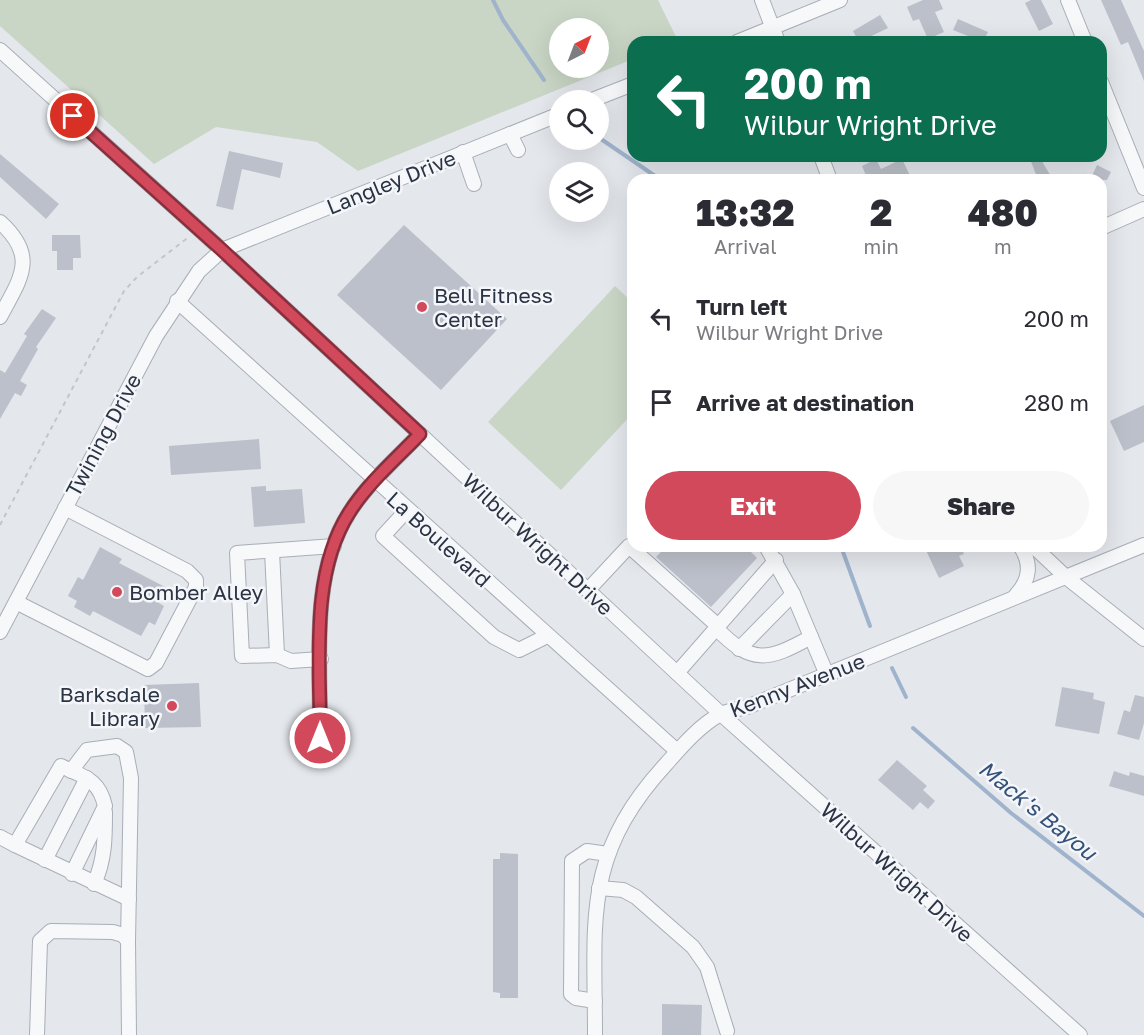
<!DOCTYPE html>
<style>
body{margin:0;font-family:"Golos Text",sans-serif;background:#f7f7f7;color:#2b2b33;height:100vh;display:flex;flex-direction:column;font-size:22px;white-space:nowrap}
*{box-sizing:border-box;margin:0}
p{font-size:20px;color:#7c7c81}
.icon{flex:none;width:33px;height:33px;fill:none;stroke:currentColor;stroke-width:2;stroke-linecap:round;stroke-linejoin:round}
.map{position:relative;flex:1;overflow:hidden}
.panel{position:absolute;left:627px;top:174px;width:480px;height:378px;display:flex;flex-direction:column;background:#fff;border-radius:18px;box-shadow:0 6px 24px #0002}
.panel>*{flex:none}
.banner{position:absolute;left:627px;top:36px;width:480px;height:126px;border-radius:18px;box-shadow:0 6px 24px #0002;background:#0b6e4f;color:#fff;overflow:hidden}
.needle{width:39px;rotate:42deg}
.controls{position:absolute;left:549px;top:18px;display:grid;gap:12px}
.controls a{display:grid;place-items:center;width:60px;height:60px;border-radius:50%;background:#fff;box-shadow:0 6px 24px #0002;font-size:30px}
.pin{position:absolute;display:grid;place-items:center;width:51px;height:51px;color:#fff;margin:-26px;border:3px solid #fff;border-radius:50%;box-shadow:0 2px 6px #0007}
.me{position:absolute;width:66px;margin:-33px;rotate:0deg;stroke-linejoin:round;filter:drop-shadow(0 0 4px #0008)}
.turn{display:flex;align-items:center;gap:21px;height:126px;padding:0 18px;font-size:27px}
.turn .icon{width:78px;height:78px;stroke-width:2.5}
.turn b{display:block;font-size:42px;line-height:51px}
.eta{display:flex;justify-content:space-evenly;align-items:center;height:102px;text-align:center}
.eta b{font-size:36px;font-weight:800;line-height:42px}
.action{display:flex;gap:12px;margin-top:auto;padding:12px 18px}
.action a{flex:1;height:69px;border-radius:36px;background:#d1495b;color:#fff;font-size:24px;font-weight:800;line-height:69px;text-align:center}
.action a+a{background:#f7f7f7;color:#2b2b33}
ul{padding:0;list-style:none}
li{display:flex;align-items:center;gap:18px;height:84px;padding:0 18px}
li div{flex:1}
li b{display:block;font-size:22px}
li em{font-style:normal}
.map>svg:first-child{display:block}
.green{fill:#c9d6c5;fill-rule:evenodd}
.lines{fill:none;stroke-linecap:round;stroke-linejoin:round}
.stream{stroke:#9fb4cc;stroke-width:4}
.building{fill:#bbc0ca}
.minor-casing{stroke:#a9aeb7;stroke-width:16}
.path{stroke:#c2c5cb;stroke-width:2;stroke-dasharray:4.5 4.5;stroke-linecap:butt}
.minor{stroke:#f7f8fa;stroke-width:14}
.route-casing{stroke:#882f3b;stroke-width:15}
.route{stroke:#d1495b;stroke-width:10}
.poi-dot{fill:#d1495b;stroke:#f4f6f9;stroke-width:2}
.labels{text-anchor:middle;dominant-baseline:central;stroke-width:5;stroke-linejoin:round;paint-order:stroke}
.street-label{font-size:21px;fill:#2b3445;stroke:#f4f6f9}
.poi-label{font-size:21px;fill:#2b3445;stroke:#f4f6f9;text-anchor:start}
.water-label{font-size:22px;font-style:italic;fill:#34527a;stroke:#f4f6f9}
</style>
<div class="map">
<svg width="1144" height="1035" viewBox="0 0 1144 1035">
<rect width="100%" height="100%" fill="#e4e7ec"/>
<!-- green -->
<g class="green">
<path d="M0,0H658L678,41L633,42V59L358,171L317,142L216,127L154,164L0,26ZM560,28H598V68H560Z"/>
<path d="M615,286L633,303V413L561,490L488,422Z"/>
</g>
<g class="lines">
<!-- stream -->
<g class="stream">
<path d="M493,0L503,20L544,80"/>
<path d="M598,137L661,180"/>
<path d="M843,552L870,626"/>
<path d="M892,668L906,697"/>
<path d="M913,728L1011,813L1144,916"/>
</g>
</g>
<!-- building -->
<g class="building">
<path d="M923,0H939L943,9L935,12L944,32L928,39L919,19L913,21L907,7Z"/>
<path d="M1031,0H1041L1053,24L1039,31L1025,3Z"/>
<path d="M1101,0H1121L1144,51V81L1128,42L1121,45Z"/>
<path d="M880,15L888,28L859,42L853,31Z"/>
<path d="M958,19L988,32L983,42L953,30Z"/>
<path d="M229,151L283,163L280,178L242,169L233,210L216,206Z"/>
<path d="M0,154L59,204L46,219L0,177Z"/>
<path d="M1029,156H1039L1053,180H1038Z"/>
<path d="M876,159L881,169L902,159L912,180H868L862,166Z"/>
<path d="M1097,165L1111,172L1107,180H1090Z"/>
<path d="M404,225L507,319L441,390L337,295Z"/>
<path d="M52,235H80L81,258H73V270H57V251H52Z"/>
<path d="M42,309L56,318L36,347L38,349L20,381L27,385L21,396L15,393L0,419V370L5,373L27,336L24,334Z"/>
<path d="M1144,405V442L1124,451L1110,421Z"/>
<path d="M259,439L261,469L171,475L169,446Z"/>
<path d="M266,486V491L302,489L305,523L254,527L251,487Z"/>
<path d="M667,546H745L757,558L711,607L656,557Z"/>
<path d="M924,546H960L964,554L959,556L964,566L939,578Z"/>
<path d="M100,547L122,559L119,563L167,588L159,603L164,606L155,625L149,622L141,636L93,611L90,616L74,607L77,601L68,596L78,577L83,580Z"/>
<path d="M199,683L201,727L145,728L144,685Z"/>
<path d="M1062,687L1094,693L1093,699L1105,702L1099,734L1055,726Z"/>
<path d="M1135,695L1144,697V723L1139,740L1117,734L1124,710L1130,712Z"/>
<path d="M897,760L927,786L923,790L935,801L928,809L920,802L913,810L878,780Z"/>
<path d="M1114,771L1129,776L1130,772L1144,776V796L1109,786Z"/>
<path d="M500,853L518,854V998H500V993L493,992V859H500Z"/>
<path d="M662,1004L702,1005L701,1035H662Z"/>
</g>
<g class="lines">
<!-- minor casing -->
<g class="minor-casing">
<g id="minor">
<path d="M762,0L778,42"/>
<path d="M1068,0L1085,42"/>
<path d="M737,42L840,0"/>
<path d="M0,50L222,250L721,714L1080,1035"/>
<path d="M1101,82L1144,188"/>
<path d="M592,100L633,84"/>
<path d="M510,134L518,150"/>
<path d="M463,152L474,184"/>
<path d="M821,156L830,180"/>
<path d="M0,222C39,257 20,279 0,317"/>
<path d="M1101,228L1144,209"/>
<path d="M177,301L677,751"/>
<path d="M407,510L383,536L494,637L519,650L547,636"/>
<path d="M766,546L793,594L827,675"/>
<path d="M1033,546L1066,577L1144,639"/>
<path d="M272,551L277,655"/>
<path d="M588,590L629,546L718,626"/>
<path d="M1016,595C1030,580 1032,563 1020,546"/>
<path d="M16,602L148,669L156,663L196,587V580L187,571L65,508"/>
<path d="M716,628C752,665 768,661 811,637"/>
<path d="M0,632L156,336L199,271L222,250L560,114"/>
<path d="M739,649L793,594"/>
<path d="M321,659L291,661L277,655L242,656L237,553L334,546"/>
<path d="M677,673L776,560"/>
<path d="M320,738C321,666 309,576 349,513C367,484 396,459 420,434"/>
<path d="M71,771L87,750L117,746L126,752L131,778L128,941"/>
<path d="M0,837L15,845L61,766C84,777 99,779 105,806L72,874"/>
<path d="M15,845L129,899"/>
<path d="M45,860L87,778"/>
<path d="M94,884C105,860 105,838 105,812"/>
<path d="M599,888L623,890L636,897L693,947L707,967L727,1031"/>
<path d="M595,1001L576,998L571,994L572,861L587,851L608,854"/>
<path d="M37,1035L40,941L51,931L113,932L123,935L128,941L129,1035"/>
<path d="M595,1035C595,919 582,855 667,763C682,746 701,724 721,714C729,710 739,709 747,707L1144,545"/>
</g>
</g>
<!-- path -->
<path class="path" d="M0,525L124,291L137,277L190,236"/>
<!-- minor -->
<use href="#minor" class="minor"/>
</g>
<g class="lines">
<!-- route casing -->
<g class="route-casing">
<path id="route" d="M73,116L222,250L420,434C396,459 367,484 349,513C309,576 321,666 320,738"/>
</g>
<!-- route -->
<use href="#route" class="route"/>
</g>
<!-- markers -->
<g class="poi-dot">
<circle cx="422" cy="307" r="6"/>
<circle cx="117" cy="592" r="6"/>
<circle cx="172" cy="706" r="6"/>
</g>
<g class="labels">
<!-- street labels -->
<g class="street-label">
<text transform="translate(391 182) rotate(-22)">Langley Drive</text>
<text transform="translate(103 435) rotate(-62)">Twining Drive</text>
<text transform="translate(439 539) rotate(42)">La Boulevard</text>
<text transform="translate(538 544) rotate(43)">Wilbur Wright Drive</text>
<text transform="translate(797 685) rotate(-21)">Kenny Avenue</text>
<text transform="translate(897 872) rotate(42)">Wilbur Wright Drive</text>
</g>
<!-- poi labels -->
<g class="poi-label">
<text x="434" y="295">Bell Fitness<tspan x="434" dy="24">Center</tspan></text>
<text x="129" y="592">Bomber Alley</text>
<text x="160" y="694" text-anchor="end">Barksdale<tspan x="160" dy="24">Library</tspan></text>
</g>
<!-- water labels -->
<g class="water-label">
<text transform="translate(1038 810) rotate(39)">Mack's Bayou</text>
</g>
</g>
</svg>
<div class="controls">
<a><svg class="needle" viewBox="-14 -14 28 28"><path d="M0-13l5 13h-10z" fill="#e53935"/><path d="M0 13l5-13h-10z" fill="#7c7c81"/></svg></a>
<a><svg class="icon" aria-label="search" viewBox="0 0 24 24"><circle cx="10" cy="10" r="6"/><path d="M15 15l6 6"/></svg></a>
<a><svg class="icon" aria-label="layers" viewBox="0 0 24 24"><path d="M12 4l9 5-9 5-9-5zM3 14l9 5 9-5"/></svg></a>
</div>
<div class="pin" style="left:73px;top:116px;background:#d93025"><svg class="icon" aria-label="arrive" viewBox="0 0 24 24"><path d="M6 21V4h12l-3 4 3 4H6"/></svg></div>
<svg class="me" style="left:320px;top:738px" viewBox="-20 -20 40 40"><circle r="17" fill="#d1495b" stroke="#fff" stroke-width="3"/><path d="M0-11L8 9 0 5-8 9z" fill="#fff"/></svg>
<div class="banner">
<div class="turn"><svg class="icon" aria-label="left" viewBox="0 0 24 24"><path d="M17 20v-9H6M10 6l-5 5 5 5"/></svg><div><b>200 m</b>Wilbur Wright Drive</div></div>
</div>
<section class="panel">
<div class="eta">
<div><b>13:32</b><p>Arrival</p></div>
<div><b>2</b><p>min</p></div>
<div><b>480</b><p>m</p></div>
</div>
<ul>
<li><svg class="icon" aria-label="left" viewBox="0 0 24 24"><path d="M17 20v-9H6M10 6l-5 5 5 5"/></svg><div><b>Turn left</b><p>Wilbur Wright Drive</p></div><em>200 m</em></li>
<li><svg class="icon" aria-label="arrive" viewBox="0 0 24 24"><path d="M6 21V4h12l-3 4 3 4H6"/></svg><div><b>Arrive at destination</b></div><em>280 m</em></li>
</ul>
<div class="action"><a>Exit</a><a>Share</a></div>
</section>
</div>
